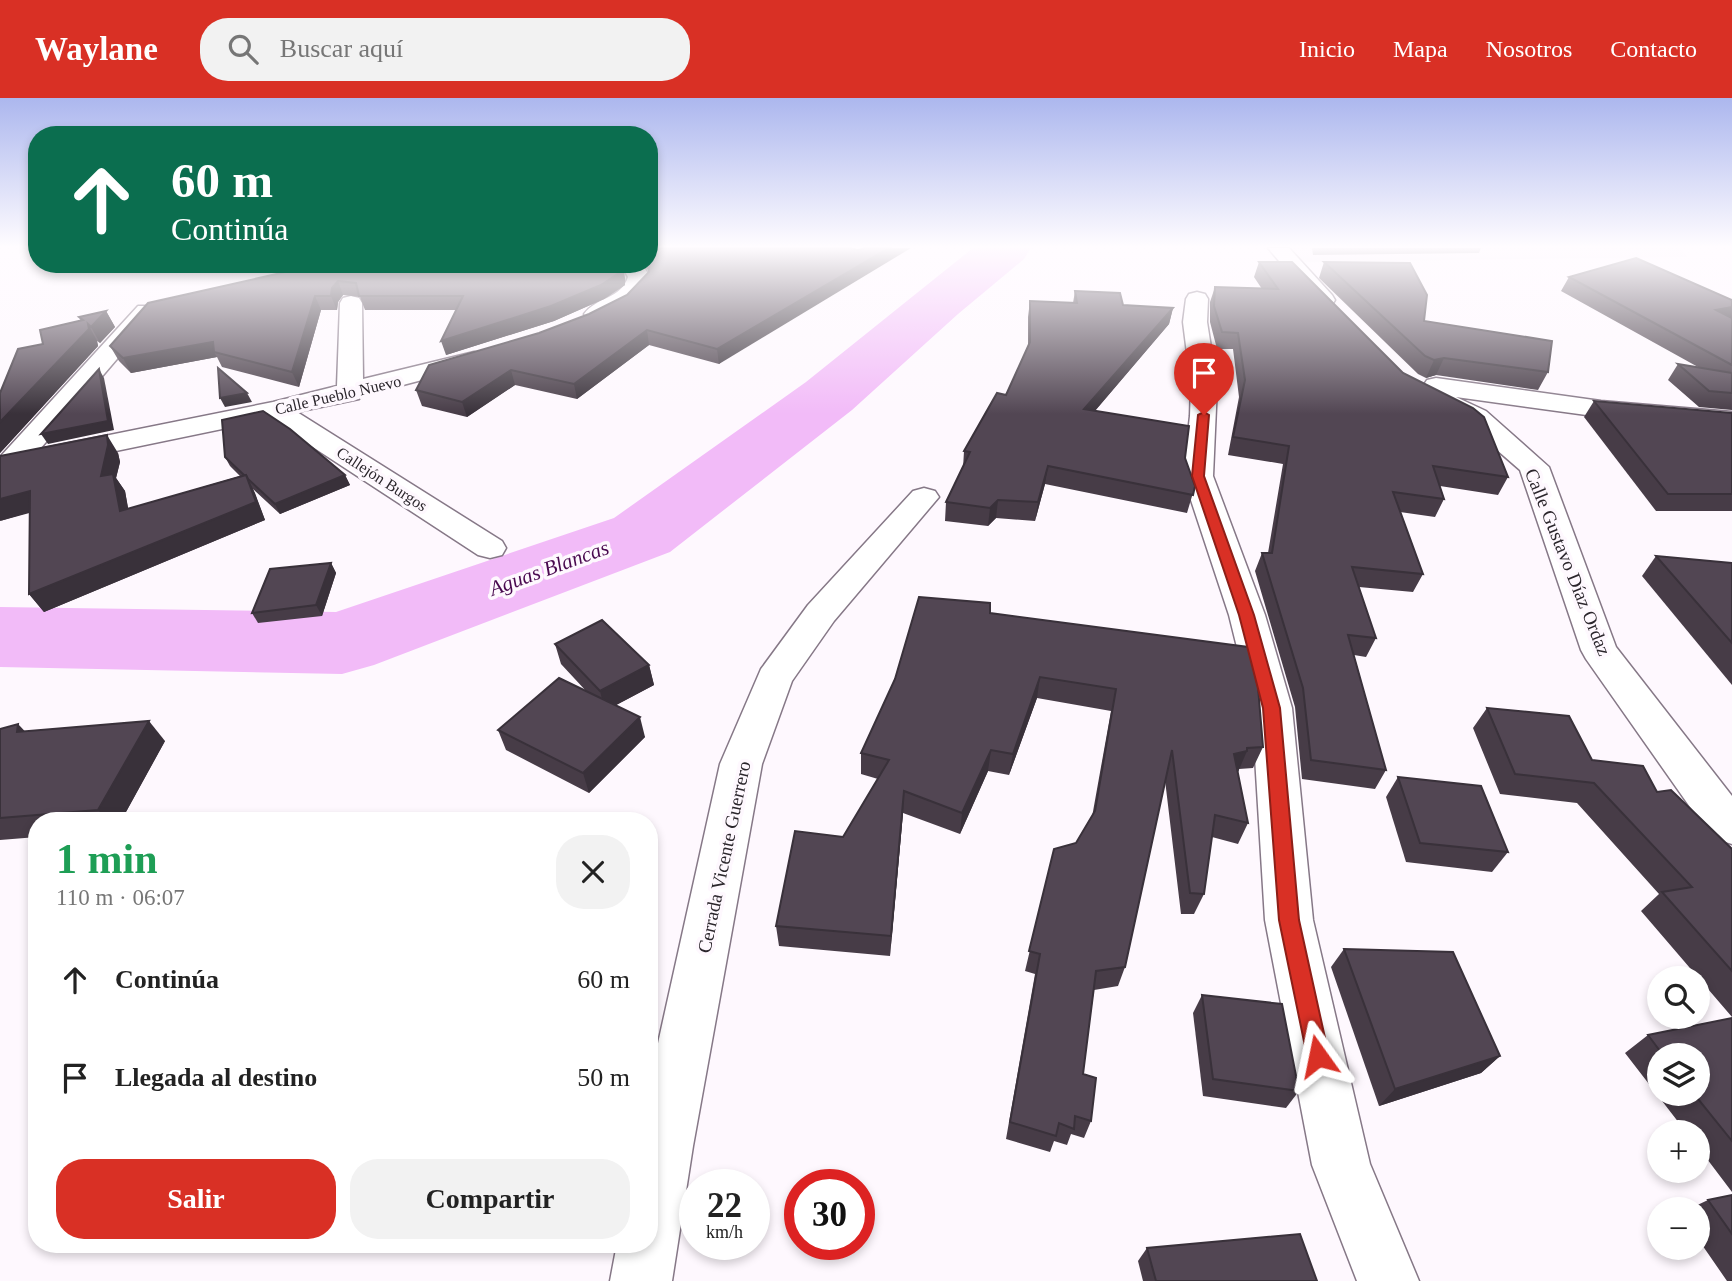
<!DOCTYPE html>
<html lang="es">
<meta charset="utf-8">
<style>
body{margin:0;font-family:Georgia,serif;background:#f2f2f2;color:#222;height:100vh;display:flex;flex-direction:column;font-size:26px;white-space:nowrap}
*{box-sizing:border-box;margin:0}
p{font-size:23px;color:#767676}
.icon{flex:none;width:38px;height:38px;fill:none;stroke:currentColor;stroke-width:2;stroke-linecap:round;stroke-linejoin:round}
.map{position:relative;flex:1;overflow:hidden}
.panel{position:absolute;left:28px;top:714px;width:630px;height:441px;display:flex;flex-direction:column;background:#fff;border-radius:28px;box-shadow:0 4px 10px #0003}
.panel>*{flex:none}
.top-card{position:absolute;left:28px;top:28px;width:630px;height:147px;border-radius:28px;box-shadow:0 4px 10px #0003;background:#0b6e4f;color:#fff;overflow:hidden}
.fabs{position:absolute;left:1647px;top:868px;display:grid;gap:14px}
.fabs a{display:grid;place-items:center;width:63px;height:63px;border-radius:50%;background:#fff;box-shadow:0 4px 10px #0003;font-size:35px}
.speed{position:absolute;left:679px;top:1071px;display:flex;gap:14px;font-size:35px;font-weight:700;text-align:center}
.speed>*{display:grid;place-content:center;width:91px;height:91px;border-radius:50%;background:#fff;box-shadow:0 4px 10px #0003;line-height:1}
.speed small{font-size:18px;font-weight:400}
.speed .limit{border:10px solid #d22;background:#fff;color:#111}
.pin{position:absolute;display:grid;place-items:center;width:60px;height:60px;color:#fff;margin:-72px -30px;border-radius:50% 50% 50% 0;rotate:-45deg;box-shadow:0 0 7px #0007}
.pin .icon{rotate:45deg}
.me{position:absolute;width:77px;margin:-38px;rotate:348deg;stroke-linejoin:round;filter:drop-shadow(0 0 5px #0008)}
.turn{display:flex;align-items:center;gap:24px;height:147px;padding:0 28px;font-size:32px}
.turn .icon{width:91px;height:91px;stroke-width:2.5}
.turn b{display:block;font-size:49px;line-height:60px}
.round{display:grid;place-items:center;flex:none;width:74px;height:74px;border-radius:28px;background:#f2f2f2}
.headline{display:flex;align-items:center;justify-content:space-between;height:119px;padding:0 28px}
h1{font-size:42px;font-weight:700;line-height:52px;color:#1e9e55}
.action{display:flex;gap:14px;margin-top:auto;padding:14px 28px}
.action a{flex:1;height:80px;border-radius:28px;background:#d93025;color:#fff;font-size:28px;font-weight:700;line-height:80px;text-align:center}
.action a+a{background:#f2f2f2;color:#222}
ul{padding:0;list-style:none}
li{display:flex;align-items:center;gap:21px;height:98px;padding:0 28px}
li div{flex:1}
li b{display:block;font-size:26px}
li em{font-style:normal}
header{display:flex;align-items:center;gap:42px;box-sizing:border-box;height:98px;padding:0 35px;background:#d93025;color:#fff}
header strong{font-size:33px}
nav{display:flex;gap:38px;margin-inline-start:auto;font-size:24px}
.search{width:490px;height:63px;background:#f2f2f2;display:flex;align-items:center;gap:18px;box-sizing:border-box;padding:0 24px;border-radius:28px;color:#767676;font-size:26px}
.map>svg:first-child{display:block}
.built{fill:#f7ebf8}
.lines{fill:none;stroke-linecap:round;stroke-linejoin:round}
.river{fill:#f2bbf8;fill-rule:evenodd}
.minor-casing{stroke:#867887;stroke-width:3}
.minor{fill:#fff;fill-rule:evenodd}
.wall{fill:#473c47;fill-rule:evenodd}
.shaded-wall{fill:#39313a}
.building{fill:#524653;stroke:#39313a;stroke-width:2}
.route{fill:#d93025;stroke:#8d1f18;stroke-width:2}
.labels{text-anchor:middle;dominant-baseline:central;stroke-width:7;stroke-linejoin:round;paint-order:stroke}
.far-street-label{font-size:16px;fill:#2b262c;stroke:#fef8fe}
.street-label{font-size:19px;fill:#2b262c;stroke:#fef8fe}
.water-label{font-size:21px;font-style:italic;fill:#49094f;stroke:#fef8fe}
</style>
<header>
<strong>Waylane</strong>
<div class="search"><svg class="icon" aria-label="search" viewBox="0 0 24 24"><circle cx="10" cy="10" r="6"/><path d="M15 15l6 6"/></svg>Buscar aquí</div>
<nav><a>Inicio</a><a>Mapa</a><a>Nosotros</a><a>Contacto</a></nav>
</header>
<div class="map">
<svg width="1732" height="1183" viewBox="0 0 1732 1183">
<rect width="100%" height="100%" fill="#fef8fe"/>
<!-- built -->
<path class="built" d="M1287,150H1680L1688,159L1300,164Z"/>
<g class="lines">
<!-- river -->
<path class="river" d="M973,150H1031L1024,161L958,216L852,312L670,454L374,567L342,576L0,569V509L336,514L614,420L806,284Z"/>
<!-- minor casing -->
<g class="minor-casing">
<g id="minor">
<path d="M1268,150H1289L1332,197L1335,202L1332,207H1316Z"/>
<path d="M621,166H642L650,179C643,201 612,227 588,221L584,216C596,199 621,201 628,179Z"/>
<path d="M1197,194L1205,196L1208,201L1207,224L1217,287L1213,378L1265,517L1292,610L1313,822L1370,1066L1419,1183H1357L1312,1067L1265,822L1252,610L1229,517L1183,378L1190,318L1191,287L1183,224L1186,201L1189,196Z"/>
<path d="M351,198L359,200L362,205L363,281L474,254L483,256L486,261L483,266L361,298L359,301L297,314L502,443L506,450L502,457L490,460L478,457L270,321L0,377V359L138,208H154L158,213L40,351L273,304L337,288L340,205L343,200Z"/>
<path d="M1436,280L1601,303L1732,314V330L1601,319L1456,299L1486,313L1549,369L1616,549L1732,698V746L1716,741L1690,709L1586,561L1581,552L1520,372L1466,325L1435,309L1431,303L1439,296L1427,294L1423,288L1427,282Z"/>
<path d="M924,390L935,393L939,399L834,523L792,583L762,666L693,1048L672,1183H610L617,1146H649V986L720,666L761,571L808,507L913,393Z"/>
</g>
</g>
<!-- minor -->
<use href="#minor" class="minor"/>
</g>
<!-- wall -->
<g class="wall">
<path d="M850,150L719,266L649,247L577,301L515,287L467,319L422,308L416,292L539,235L589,216L627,197L649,174L644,166Z"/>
<path d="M1312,150H1481L1479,155L1313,157Z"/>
<path d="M1259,164L1508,379L1498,397L1440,388L1444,401L1435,419L1400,414L1423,476L1413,494L1359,489L1376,540L1366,559L1354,557L1386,672L1375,691L1302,681L1295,609L1255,473L1262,455H1268L1283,366L1228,357L1239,299L1233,251H1217L1210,224V204L1215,189L1262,191L1254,179Z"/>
<path d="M1324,164L1424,223L1548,274L1538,292L1436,277L1426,280L1418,276L1319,180Z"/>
<path d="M321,166L625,180V187L604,201L554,223L446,257L456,212H365L360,199L343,197L338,204L337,212H321L299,289L222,269L217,259L131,275L119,263L110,248Z"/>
<path d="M1569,179L1732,202V312L1699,309L1668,282L1678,266L1698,269L1561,193Z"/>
<path d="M1075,193L1123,207L1173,210L1169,226L1095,313L1185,360L1195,388L1187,415L1045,386L1035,423L996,420L988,428L945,423L946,404L963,370L964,353L1006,297L1028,249V219L1030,203L1073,205Z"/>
<path d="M106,213L115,229L100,245L97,243L98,248L0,355V295L43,246L81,223L79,219Z"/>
<path d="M1594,303L1732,315V413H1656L1584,319Z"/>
<path d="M118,355L120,364L116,380L125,393L128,411L240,378L230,368L225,359L345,377L350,387L280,416L253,391L265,422L44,514L29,496L30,414L0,423Z"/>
<path d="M1656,458L1732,465V587L1642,478Z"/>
<path d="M331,465L336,475L322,518L258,525L252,515Z"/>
<path d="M990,515L1263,649L1253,670L1239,671L1238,674L1248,725L1238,746L1212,739L1204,796L1194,816H1181L1165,682L1125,869L1118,888L1094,892L1083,976L1091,1023L1084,1040L1071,1036L1067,1047L1054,1043L1050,1054L1006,1041L1035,876L1025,873L1054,751L1076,745L1092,719L1111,613L1037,600L1009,677L988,673L960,736L903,715L890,858L779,848L776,828L843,739L878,681L861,676V655Z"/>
<path d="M555,546L649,567L654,587L616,607L645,639L589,695L506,652L498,632L587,594L561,566Z"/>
<path d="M1487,610L1657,694L1732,751V919L1641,813L1659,796L1577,705L1500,696L1473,630Z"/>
<path d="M0,631L24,633L165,643L121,723H37V739L0,742Z"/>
<path d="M1398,679L1508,754L1492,774L1406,764L1386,699Z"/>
<path d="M1344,851L1500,958L1481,975L1379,1008L1331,869Z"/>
<path d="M1202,897L1299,993L1286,1010L1203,998L1193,915Z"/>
<path d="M1732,920V1094L1698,1049V1034H1686L1625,955L1648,937ZM1659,957H1698V996H1659Z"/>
<path d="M1732,1097V1183H1727L1698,1141V1111H1689L1708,1102Z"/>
<path d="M1147,1150L1317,1183H1143L1138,1163Z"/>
</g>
<!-- shaded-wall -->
<g class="shaded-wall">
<path d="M889,150H911L719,266L717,251Z"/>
<path d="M623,166L625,180V187L604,201L554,223L446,257L441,243Z"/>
<path d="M338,183L343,197L338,204L337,212L331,198L332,190Z"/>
<path d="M315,198L321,212L299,289L292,274Z"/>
<path d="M1732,209V222L1716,212Z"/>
<path d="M1173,210L1169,226L1081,329L1084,311Z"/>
<path d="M106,213L115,229L100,245L91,229Z"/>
<path d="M88,226L97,243L98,248L0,355V324Z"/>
<path d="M647,232L649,247L577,301L574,286Z"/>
<path d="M213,244L214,254L217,259L131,275L123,260Z"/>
<path d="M1444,260L1436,277L1426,280L1434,262Z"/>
<path d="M99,271L104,280L114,332L48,346L41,336Z"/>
<path d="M511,272L515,287L467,319L462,304Z"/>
<path d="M247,295L252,304L225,309L220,300Z"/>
<path d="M107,337L118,355L120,364L116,380L125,393L132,431L120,413L101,378Z"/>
<path d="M1048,368L1045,386L1035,423L1038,404Z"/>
<path d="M246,377L255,395L265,422L44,514L29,496Z"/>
<path d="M345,377L350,387L280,416L275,406Z"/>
<path d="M30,393L44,411L0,423V401Z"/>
<path d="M998,402L996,420L988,428L990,410Z"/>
<path d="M331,465L336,475L322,518L316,507Z"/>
<path d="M649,567L654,587L605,613L600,593Z"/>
<path d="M1040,579L1037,600L1009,677L1013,656Z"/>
<path d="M640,619L645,639L589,695L583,675Z"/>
<path d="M149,623L165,643L121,723H109L98,712Z"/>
<path d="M18,626L37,646L17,634Z"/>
<path d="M991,652L988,673L960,736L962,715Z"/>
<path d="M1247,653L1238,674L1234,656Z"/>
<path d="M904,693L903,715L890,858L891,838Z"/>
<path d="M1500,958L1481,975L1379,1008L1395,991Z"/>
</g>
<!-- building -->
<g class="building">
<path d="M649,150H850L858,152L866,150H889L717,251L647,232L574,286L511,272L462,304L416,292L429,267L539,235L589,216L627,197L649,174Z"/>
<path d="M1636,160L1732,202V209L1716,212L1732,220V267L1569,179Z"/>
<path d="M1259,164H1292L1403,275L1473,310L1484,319L1508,379L1433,368L1444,401L1393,394L1423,476L1352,469L1376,540L1348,537L1386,672L1311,662L1303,590L1262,455H1272L1289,348L1233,339L1245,282L1238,235L1222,234L1214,208L1215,189L1278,191Z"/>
<path d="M1324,164L1410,165L1427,197L1424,223L1552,243L1548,274L1444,260L1434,262L1425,258Z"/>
<path d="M321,166H623L622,173L601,187L551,208L441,243L463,198H359L356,185L338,183L332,190L331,198H315L292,274L214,254L213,244L123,260L110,248L148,205Z"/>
<path d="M1075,193L1120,195L1123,207L1173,210L1084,311L1189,328L1185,360L1195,388L1193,397L1048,368L1038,404L998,402L990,410L946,404L970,354L964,353L997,295L1006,297L1030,244V203L1077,205Z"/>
<path d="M106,213L91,229L88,226L89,231L0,324V295L18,251L43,246L40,232L83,222L79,219Z"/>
<path d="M1678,266L1732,275V295L1709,293Z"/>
<path d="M218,270L247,295L220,300Z"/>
<path d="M99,271L108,323L41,336Z"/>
<path d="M1594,303L1732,315V396H1668Z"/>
<path d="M263,313L290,331L345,377L275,406L248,381L246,377H244L225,359L222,322Z"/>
<path d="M107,337L108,347L101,378L113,376L120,413L246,377L256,404L29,496L30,393L0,401V358Z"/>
<path d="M1656,458L1732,465V545Z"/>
<path d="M331,465L316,507L252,515L270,471Z"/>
<path d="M919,499L990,505V515L1248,549L1258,589L1263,649L1247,650V653L1234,656L1248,725L1215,717L1204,796L1190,795L1172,652L1125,869L1096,873L1083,976L1096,980L1091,1023L1075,1018L1074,1031L1059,1025L1056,1038L1010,1024L1040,856L1029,853L1054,751L1076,745L1095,713L1116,591L1040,579L1013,656L991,652L962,715L904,693L891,838L776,828L795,733L843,739L889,662L861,655L895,581Z"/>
<path d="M602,522L649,567L600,593L555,546Z"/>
<path d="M559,580L640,619L583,675L498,632Z"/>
<path d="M1487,610L1569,618L1592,662L1643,668L1657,694L1671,692L1732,751V873L1662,794L1692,789L1594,685L1515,676Z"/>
<path d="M149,623L98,712L0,720V631L18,626L17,634Z"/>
<path d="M1398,679L1481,688L1508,754L1420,745Z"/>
<path d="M1344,851L1453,854L1500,958L1395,991Z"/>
<path d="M1202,897L1282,906L1299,993L1213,981Z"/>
<path d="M1732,920V1043L1694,996H1698V957H1663L1648,937Z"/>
<path d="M1732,1097V1136L1708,1102Z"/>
<path d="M1300,1136L1317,1183H1156L1147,1150Z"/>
</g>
<!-- sky -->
<linearGradient id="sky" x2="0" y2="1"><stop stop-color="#acb7ee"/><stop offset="0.47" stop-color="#fffcff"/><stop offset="1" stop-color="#fffcff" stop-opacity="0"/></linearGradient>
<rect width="1732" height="316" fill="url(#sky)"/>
<!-- route -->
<path class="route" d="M1204,314L1209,317L1204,378L1254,517L1280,610L1299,822L1329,958L1326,966L1318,969L1310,966L1307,958L1279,822L1263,610L1239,517L1192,378L1198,317Z"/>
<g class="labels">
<!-- far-street labels -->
<g class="far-street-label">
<text transform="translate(338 297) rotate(-13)">Calle Pueblo Nuevo</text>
<text transform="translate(382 381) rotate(33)">Callejón Burgos</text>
</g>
<!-- street labels -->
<g class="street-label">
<text transform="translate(1568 464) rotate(68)">Calle Gustavo Díaz Ordaz</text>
<text transform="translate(724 759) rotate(-78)">Cerrada Vicente Guerrero</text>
</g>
<!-- water labels -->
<g class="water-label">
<text transform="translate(549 470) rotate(-20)">Aguas Blancas</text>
</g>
</g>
</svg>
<div class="fabs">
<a><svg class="icon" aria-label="search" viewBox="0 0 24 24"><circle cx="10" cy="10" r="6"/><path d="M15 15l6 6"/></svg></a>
<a><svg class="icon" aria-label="layers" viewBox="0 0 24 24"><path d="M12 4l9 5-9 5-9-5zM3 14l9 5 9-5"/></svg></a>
<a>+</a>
<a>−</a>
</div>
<div class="speed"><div>22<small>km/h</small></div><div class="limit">30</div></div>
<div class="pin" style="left:1204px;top:317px;background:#d93025"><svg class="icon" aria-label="arrive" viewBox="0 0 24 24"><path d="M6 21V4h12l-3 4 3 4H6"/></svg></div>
<svg class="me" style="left:1318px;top:958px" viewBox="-20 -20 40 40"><path d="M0-17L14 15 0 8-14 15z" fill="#d93025" stroke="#fff" stroke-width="4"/></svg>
<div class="top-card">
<div class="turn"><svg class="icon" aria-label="ahead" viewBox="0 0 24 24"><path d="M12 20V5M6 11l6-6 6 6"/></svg><div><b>60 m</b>Continúa</div></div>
</div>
<section class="panel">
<div class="headline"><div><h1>1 min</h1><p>110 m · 06:07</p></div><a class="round"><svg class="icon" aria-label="close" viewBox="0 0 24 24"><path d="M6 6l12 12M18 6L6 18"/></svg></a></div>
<ul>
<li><svg class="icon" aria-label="ahead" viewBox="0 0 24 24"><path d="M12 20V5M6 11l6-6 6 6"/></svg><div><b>Continúa</b></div><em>60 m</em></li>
<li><svg class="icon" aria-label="arrive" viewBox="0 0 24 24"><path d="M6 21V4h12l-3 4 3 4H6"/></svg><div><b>Llegada al destino</b></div><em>50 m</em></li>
</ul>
<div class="action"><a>Salir</a><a>Compartir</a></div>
</section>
</div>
